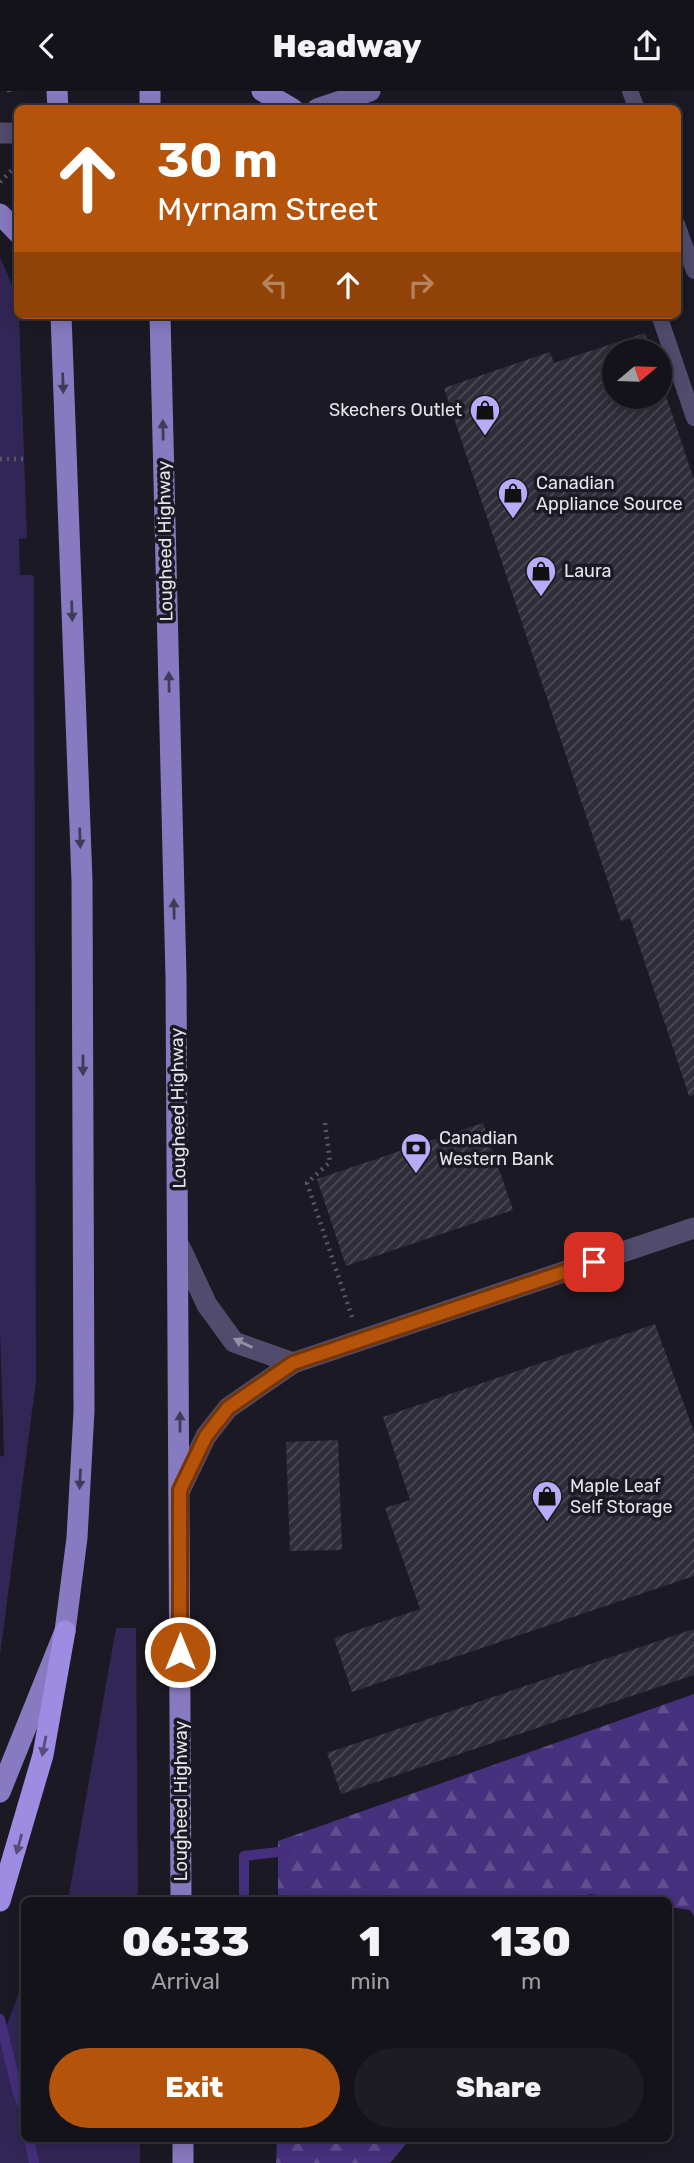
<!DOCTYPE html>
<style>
body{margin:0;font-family:Rubik,sans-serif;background:#1d1c23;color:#f1f3f6;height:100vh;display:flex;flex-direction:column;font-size:26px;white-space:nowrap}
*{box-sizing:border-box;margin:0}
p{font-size:23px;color:#9d9ea2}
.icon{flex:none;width:38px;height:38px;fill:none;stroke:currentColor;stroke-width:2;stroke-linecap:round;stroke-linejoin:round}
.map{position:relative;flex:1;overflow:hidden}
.sheet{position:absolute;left:21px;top:1806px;width:651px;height:245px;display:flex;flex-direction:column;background:#14131a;border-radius:10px;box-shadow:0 4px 18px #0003,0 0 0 2px #333239}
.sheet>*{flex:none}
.hud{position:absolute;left:14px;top:14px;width:667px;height:214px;border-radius:10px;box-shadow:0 4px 18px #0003,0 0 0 2px #333239;background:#b45309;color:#fff;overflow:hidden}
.needle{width:46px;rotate:71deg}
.buttons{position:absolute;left:602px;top:248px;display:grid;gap:14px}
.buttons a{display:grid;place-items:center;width:70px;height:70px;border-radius:50%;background:#14131a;box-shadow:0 4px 18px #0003,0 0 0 2px #333239;font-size:35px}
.pin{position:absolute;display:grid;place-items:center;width:60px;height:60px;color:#fff;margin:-30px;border-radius:14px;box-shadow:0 4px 10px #0006}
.me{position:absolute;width:77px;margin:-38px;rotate:0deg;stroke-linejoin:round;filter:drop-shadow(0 0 5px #0008)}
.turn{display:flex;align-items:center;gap:24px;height:147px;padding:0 28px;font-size:32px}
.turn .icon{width:91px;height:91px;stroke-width:2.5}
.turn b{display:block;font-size:49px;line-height:60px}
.lanes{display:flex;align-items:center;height:66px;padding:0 28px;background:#0003;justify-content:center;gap:35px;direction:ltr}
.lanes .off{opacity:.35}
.eta{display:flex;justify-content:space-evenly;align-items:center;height:119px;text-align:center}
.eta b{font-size:42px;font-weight:800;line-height:49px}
.cta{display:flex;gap:14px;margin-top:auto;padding:14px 28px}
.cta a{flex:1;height:80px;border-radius:42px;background:#b45309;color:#fff;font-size:28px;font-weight:800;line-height:80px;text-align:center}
.cta a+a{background:#1d1c23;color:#f1f3f6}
header{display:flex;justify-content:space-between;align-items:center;height:91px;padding:0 28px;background:#14131a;font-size:32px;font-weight:800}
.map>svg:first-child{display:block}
.green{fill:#322656}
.forest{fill:url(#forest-firs)}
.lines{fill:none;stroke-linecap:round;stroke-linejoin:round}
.stream{stroke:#452f7c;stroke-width:10}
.building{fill:url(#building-hatch)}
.path{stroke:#595760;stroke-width:4.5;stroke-dasharray:2 5;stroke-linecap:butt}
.service{stroke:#514b6d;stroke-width:16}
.minor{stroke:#514b6d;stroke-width:21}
.secondary{stroke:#70659c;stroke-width:21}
.primary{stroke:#887ac1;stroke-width:21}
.motorway{stroke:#9e8ce2;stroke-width:21}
.oneway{fill:#413b5a}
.oneway2{fill:#9490a6}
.oneway3{fill:#564d79}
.route-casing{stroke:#753606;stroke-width:18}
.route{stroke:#b45309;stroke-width:12}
.labels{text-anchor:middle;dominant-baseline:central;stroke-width:7;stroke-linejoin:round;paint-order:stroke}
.poi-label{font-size:18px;fill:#e5e5ec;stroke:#1b1923;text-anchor:start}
.street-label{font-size:18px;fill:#e5e5ec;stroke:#1b1923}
</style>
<header><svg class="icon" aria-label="back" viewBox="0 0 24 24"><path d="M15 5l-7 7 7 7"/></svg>Headway<svg class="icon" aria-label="share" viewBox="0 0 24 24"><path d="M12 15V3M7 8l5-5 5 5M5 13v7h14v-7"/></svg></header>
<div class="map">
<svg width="694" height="2072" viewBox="0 0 694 2072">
<defs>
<pattern id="forest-firs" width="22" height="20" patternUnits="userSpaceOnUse" patternTransform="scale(1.75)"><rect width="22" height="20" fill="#46317e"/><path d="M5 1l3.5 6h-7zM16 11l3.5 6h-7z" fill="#614f90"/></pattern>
<pattern id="building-hatch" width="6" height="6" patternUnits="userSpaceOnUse" patternTransform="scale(1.75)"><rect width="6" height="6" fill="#2f2d38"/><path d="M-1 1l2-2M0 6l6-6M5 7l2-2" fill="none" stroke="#4d4b55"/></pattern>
</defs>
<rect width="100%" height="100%" fill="#1b1923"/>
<!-- green -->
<g class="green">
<path d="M0,166L15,201L19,224L27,447L19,448L20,484H33L34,488L36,1290L0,1564V1366L4,1364L0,1240Z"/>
<path d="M116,1537H136L138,1809H68Z"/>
<path d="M24,1888V2048H140V2072H0V1952Z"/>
</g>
<!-- forest -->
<g class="forest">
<path d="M694,1603V1825L690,1819L669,1816L668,1810L631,1809L589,1803L584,1810L278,1809V1750Z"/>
<path d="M277,2048H410L390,2072H276Z"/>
</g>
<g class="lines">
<!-- stream -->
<g class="stream">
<path d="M244,1810V1765L287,1760"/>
<path d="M0,1928L18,2003L24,2016"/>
<path d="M29,2048L34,2072"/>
</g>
</g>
<!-- building -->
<g class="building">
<path d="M645,242L651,261H614V306H660V287L694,389V1004L689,1005L630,827L621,830L444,297L550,261L554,272Z"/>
<path d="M483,1032L513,1119L346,1175L317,1088Z"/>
<path d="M655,1233L694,1341V1485L352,1601L334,1547L420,1518L385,1417L410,1409L383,1326Z"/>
<path d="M338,1349L342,1459L290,1460L286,1351Z"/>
<path d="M694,1538V1584L341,1703L327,1662Z"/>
</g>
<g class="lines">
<!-- path -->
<g class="path">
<path d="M9,0V1"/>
<path d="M0,91L13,78"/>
<path d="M0,368H24"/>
<path d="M325,1032L330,1071L307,1092L352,1226"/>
</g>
<!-- service -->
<g class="service">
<path d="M630,0L637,18"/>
<path d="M677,133L694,180"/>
<path d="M659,224L694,327"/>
</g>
<!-- minor -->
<g class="minor">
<path d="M0,42H18"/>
<path d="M180,1156L207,1214L234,1251L293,1272"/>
<path d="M180,1399L206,1345L228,1317L293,1272L694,1137"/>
</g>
<!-- secondary -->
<path class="secondary" d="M317,18L370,0"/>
<!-- primary -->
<g class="primary">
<path d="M57,0L58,18"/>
<path d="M150,0V18"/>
<path d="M262,0L293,18"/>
<path d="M0,123L18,142"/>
<path d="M160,224L176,886L181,1810"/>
<path d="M0,1701L65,1540L77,1447L84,1320L82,790L61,224"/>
<path d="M183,2048V2072"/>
</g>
<!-- motorway -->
<path class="motorway" d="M0,1810L43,1664L65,1540"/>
</g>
<!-- one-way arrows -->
<defs><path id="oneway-solid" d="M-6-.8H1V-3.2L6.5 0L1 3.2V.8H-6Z" transform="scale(1.75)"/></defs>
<g class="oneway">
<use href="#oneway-solid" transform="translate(63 292) rotate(88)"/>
<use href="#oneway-solid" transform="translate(163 339) rotate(-91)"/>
<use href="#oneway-solid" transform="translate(72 520) rotate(88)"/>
<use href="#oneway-solid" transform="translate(169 591) rotate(-91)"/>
<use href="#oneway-solid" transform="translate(80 747) rotate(88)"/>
<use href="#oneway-solid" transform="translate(174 818) rotate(-91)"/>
<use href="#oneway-solid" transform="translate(83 974) rotate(90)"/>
<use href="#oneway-solid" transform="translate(180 1331) rotate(-90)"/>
<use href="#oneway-solid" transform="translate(80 1388) rotate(93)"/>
</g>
<use class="oneway2" href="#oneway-solid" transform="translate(243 1252) rotate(-154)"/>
<g class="oneway3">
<use href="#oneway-solid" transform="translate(44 1655) rotate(101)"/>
<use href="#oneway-solid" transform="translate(19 1753) rotate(105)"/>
</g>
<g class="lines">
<!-- route casing -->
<g class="route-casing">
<path id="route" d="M180,1561V1399L206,1345L228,1317L293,1272L594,1171"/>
</g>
<!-- route -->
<use href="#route" class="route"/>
</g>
<!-- icons -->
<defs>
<g id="shop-pin" transform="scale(1.575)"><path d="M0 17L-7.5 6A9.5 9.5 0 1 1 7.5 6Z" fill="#b9abf7" stroke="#1b1923"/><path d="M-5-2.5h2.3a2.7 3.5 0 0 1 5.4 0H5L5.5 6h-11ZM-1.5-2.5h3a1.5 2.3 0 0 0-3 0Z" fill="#111"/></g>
<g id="bank-pin" transform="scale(1.575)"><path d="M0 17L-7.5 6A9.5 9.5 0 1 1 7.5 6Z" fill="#b9abf7" stroke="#1b1923"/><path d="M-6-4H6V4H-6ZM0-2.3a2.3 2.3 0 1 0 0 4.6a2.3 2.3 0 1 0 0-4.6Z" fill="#111"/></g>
</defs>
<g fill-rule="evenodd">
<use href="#shop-pin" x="485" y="319"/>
<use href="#shop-pin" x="513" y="402"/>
<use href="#shop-pin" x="541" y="480"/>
<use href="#bank-pin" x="416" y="1057"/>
<use href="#shop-pin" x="547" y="1405"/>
</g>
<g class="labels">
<!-- poi labels -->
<g class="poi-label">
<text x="462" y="319" text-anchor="end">Skechers Outlet</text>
<text x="536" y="392">Canadian<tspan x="536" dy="21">Appliance Source</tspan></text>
<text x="564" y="480">Laura</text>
<text x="439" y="1047">Canadian<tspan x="439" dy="21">Western Bank</tspan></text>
<text x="570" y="1395">Maple Leaf<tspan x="570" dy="21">Self Storage</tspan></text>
</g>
<!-- street labels -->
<g class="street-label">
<text transform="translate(165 450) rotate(-91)">Lougheed Highway</text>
<text transform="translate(178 1017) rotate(-91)">Lougheed Highway</text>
<text transform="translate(181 1710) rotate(-90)">Lougheed Highway</text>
</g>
</g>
</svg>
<div class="buttons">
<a><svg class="needle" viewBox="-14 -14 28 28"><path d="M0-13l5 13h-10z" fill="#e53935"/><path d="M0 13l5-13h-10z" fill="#9d9ea2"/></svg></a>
</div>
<div class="pin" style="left:594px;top:1171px;background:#d93025"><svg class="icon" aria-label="arrive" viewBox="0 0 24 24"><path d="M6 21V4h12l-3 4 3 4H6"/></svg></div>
<svg class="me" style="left:180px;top:1561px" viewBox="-20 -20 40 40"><circle r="17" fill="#b45309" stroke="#fff" stroke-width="3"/><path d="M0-11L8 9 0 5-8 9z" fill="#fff"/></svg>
<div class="hud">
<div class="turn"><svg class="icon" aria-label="ahead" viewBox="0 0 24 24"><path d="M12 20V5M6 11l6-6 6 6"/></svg><div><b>30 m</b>Myrnam Street</div></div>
<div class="lanes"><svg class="icon off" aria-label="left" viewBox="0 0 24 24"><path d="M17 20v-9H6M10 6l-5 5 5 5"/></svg><svg class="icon" aria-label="ahead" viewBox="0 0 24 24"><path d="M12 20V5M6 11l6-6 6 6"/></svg><svg class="icon off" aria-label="right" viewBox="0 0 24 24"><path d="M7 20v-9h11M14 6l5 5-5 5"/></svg></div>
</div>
<section class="sheet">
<div class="eta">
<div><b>06:33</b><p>Arrival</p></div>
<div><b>1</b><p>min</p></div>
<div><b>130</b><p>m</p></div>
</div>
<div class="cta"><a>Exit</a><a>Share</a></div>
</section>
</div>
